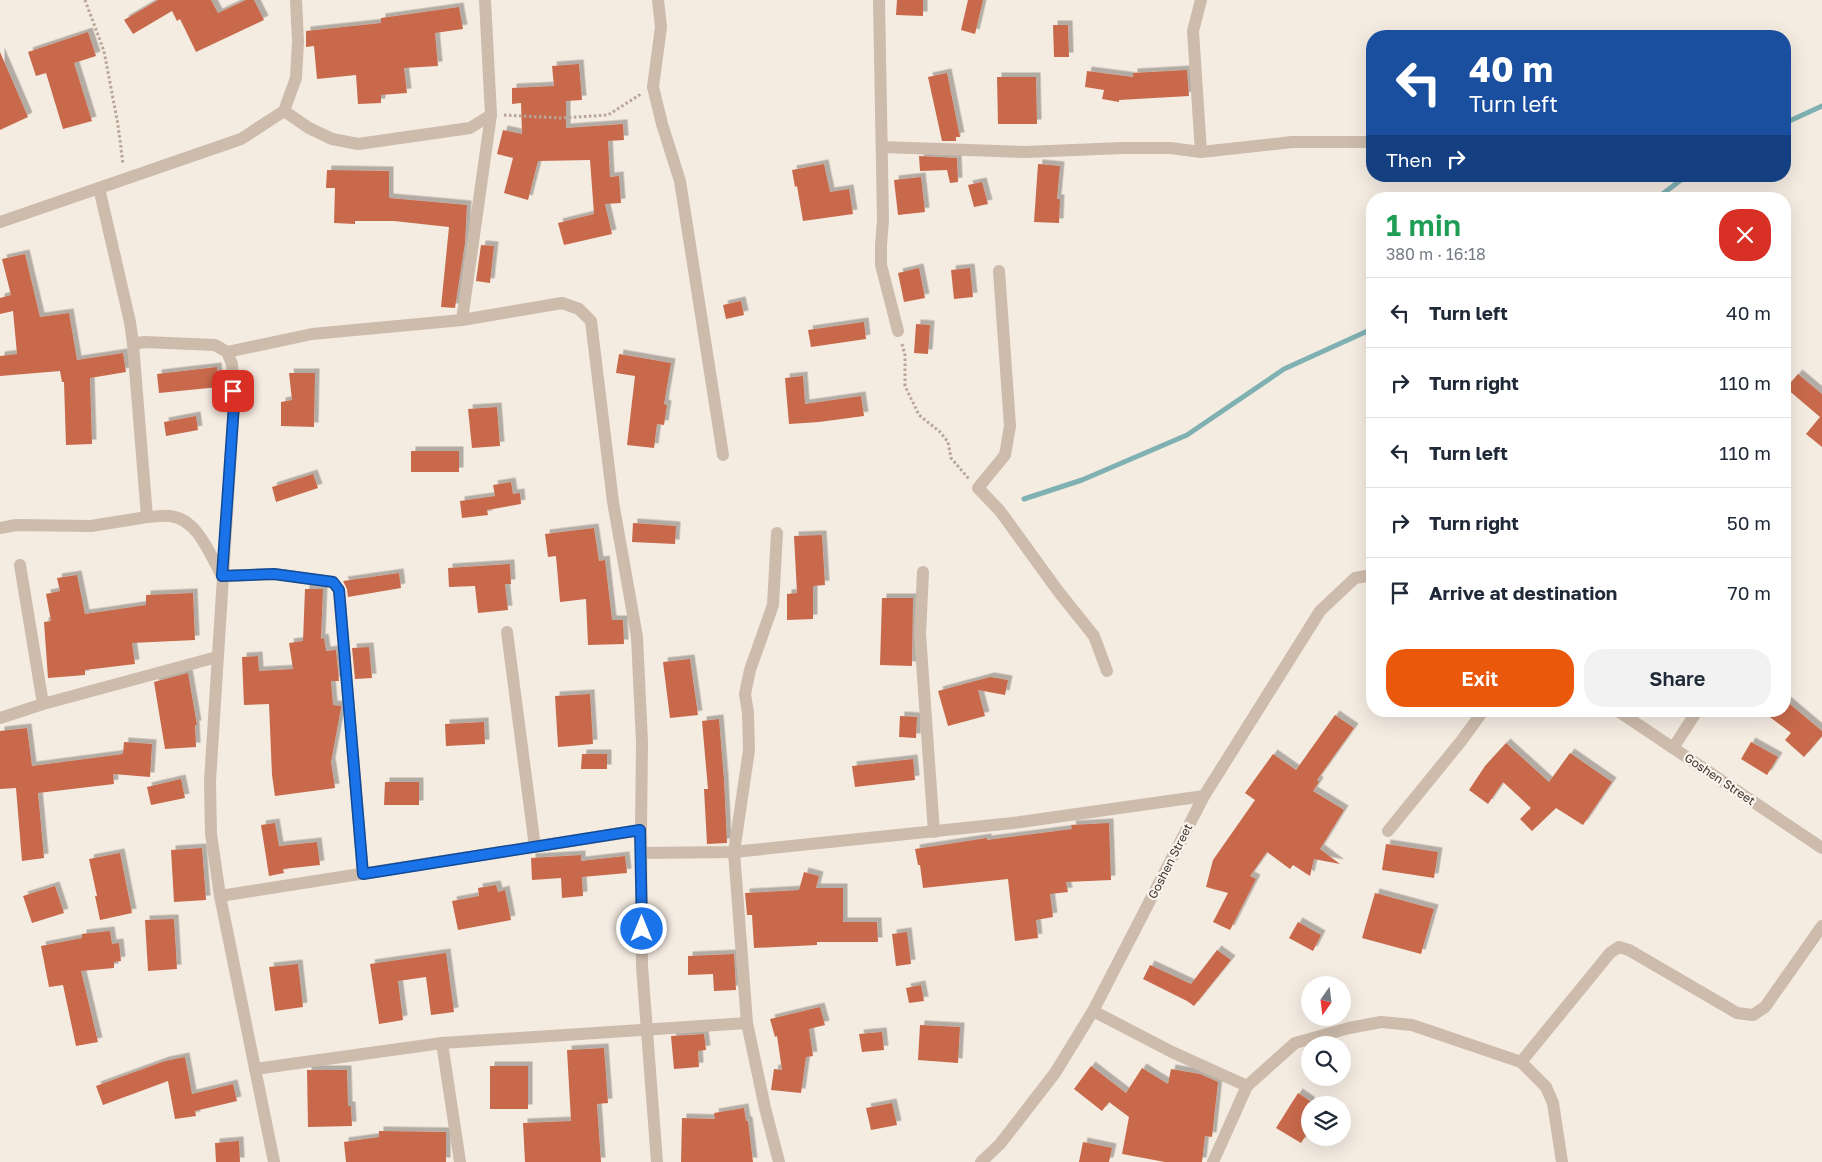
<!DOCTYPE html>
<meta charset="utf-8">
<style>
body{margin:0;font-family:"Golos Text",sans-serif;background:#f2f2f3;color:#1f2937;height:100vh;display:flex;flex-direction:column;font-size:19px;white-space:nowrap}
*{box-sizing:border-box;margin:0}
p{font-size:16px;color:#747a83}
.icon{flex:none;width:28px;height:28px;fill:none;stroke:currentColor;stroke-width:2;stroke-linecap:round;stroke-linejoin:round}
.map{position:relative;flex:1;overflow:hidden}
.drawer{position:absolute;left:1366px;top:192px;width:425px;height:525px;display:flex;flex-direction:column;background:#fff;border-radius:20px;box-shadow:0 5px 20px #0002}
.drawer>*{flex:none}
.guide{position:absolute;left:1366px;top:30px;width:425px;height:152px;border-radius:20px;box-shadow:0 5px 20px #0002;background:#1a4fa0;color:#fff;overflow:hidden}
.needle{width:32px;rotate:194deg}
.fabs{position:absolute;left:1301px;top:976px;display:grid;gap:10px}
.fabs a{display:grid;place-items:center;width:50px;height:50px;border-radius:50%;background:#fff;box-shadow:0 5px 20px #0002;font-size:25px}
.pin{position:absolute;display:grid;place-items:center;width:42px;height:42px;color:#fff;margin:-21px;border-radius:10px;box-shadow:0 2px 8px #0006}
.me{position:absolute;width:55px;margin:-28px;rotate:0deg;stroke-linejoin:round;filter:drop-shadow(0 0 4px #0008)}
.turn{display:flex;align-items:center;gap:18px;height:105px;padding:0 20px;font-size:22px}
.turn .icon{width:65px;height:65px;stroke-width:2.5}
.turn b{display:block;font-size:35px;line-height:42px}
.then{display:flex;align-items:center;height:48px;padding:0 20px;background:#0003;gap:10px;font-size:19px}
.round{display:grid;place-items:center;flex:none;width:52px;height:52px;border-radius:20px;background:#f2f2f3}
.head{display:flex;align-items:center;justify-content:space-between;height:85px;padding:0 20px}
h1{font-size:30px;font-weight:600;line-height:38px;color:#1e9e55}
.cta{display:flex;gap:10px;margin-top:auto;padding:10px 20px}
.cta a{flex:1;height:58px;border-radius:20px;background:#ea580c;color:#fff;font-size:20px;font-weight:600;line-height:58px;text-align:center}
.cta a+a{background:#f2f2f3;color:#1f2937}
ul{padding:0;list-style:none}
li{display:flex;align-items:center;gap:15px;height:70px;padding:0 20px;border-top:1px solid #e0e1e3}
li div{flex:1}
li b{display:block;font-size:19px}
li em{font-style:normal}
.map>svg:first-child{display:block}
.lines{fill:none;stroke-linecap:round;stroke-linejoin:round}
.stream{stroke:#7fb0b2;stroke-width:5}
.building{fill:#c8694b;filter:url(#shadow)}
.path{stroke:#b9a596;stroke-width:3;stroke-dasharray:2.5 2.5;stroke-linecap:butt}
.minor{stroke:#cdbbac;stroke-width:12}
.route-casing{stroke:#114b97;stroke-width:12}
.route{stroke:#1a73e8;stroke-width:9}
.labels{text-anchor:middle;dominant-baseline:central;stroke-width:4.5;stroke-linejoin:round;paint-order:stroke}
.street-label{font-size:12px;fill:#3b302b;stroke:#fbf5ee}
</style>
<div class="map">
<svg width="1822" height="1162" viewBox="0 0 1822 1162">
<defs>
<filter id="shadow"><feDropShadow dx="4.5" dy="-4.5" stdDeviation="0" flood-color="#0004"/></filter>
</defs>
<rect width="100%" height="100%" fill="#f4ebe1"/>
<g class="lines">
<!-- stream -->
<g class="stream">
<path d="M1785,123L1822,106"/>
<path d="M1656,199L1686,176"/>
<path d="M1024,499L1082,480L1187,435L1284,369L1372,329"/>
</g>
</g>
<!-- building -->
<g class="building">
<path d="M158,0H211L218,13L246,0H254L264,20L196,52L180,19L177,21L172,11L133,34L124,20Z"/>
<path d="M897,0H923V16L896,15Z"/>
<path d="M968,0H983L975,34L961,30Z"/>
<path d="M459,7L463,29L435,33L438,66L404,68L407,93L381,95V103L358,104L356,75L317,79L314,46L306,47V31L381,23V18Z"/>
<path d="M1053,25H1068L1069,57H1054Z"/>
<path d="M88,32L96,56L74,63L92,121L63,129L46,73L36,76L28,52Z"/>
<path d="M0,52L28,117L0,130Z"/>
<path d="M579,64L582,100L566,101V128L623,124L624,140L608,141L610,177L619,176L621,203L605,204L612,234L564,245L558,223L594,214L590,160L538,161L528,200L504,193L513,158L497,154L503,130L522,134L521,103L512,104V88L554,86L552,66Z"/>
<path d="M1187,70L1189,96L1119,100V102L1102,99L1104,90L1085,87L1087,71L1133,77V73Z"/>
<path d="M947,73L960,137H956V141H942L928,77Z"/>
<path d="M997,77H1036L1037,124H998Z"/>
<path d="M919,156L957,158L958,182L950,183L947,170L920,171Z"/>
<path d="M824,164L830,192L849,189L853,214L803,221L797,186L795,187L792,170Z"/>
<path d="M1038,164L1060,166L1057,199H1060L1059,223L1034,222Z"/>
<path d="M327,170L389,171V198L467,205L465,243L455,308L441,307L449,227L394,221H355V224L334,223L335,188H326Z"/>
<path d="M921,177L925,212L898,215L894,180Z"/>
<path d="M982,182L988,204L974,207L968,185Z"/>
<path d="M481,245L494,246L490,283L476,281Z"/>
<path d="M25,254L40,317L69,313L77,360L123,353L126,372L90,378L92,444L66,445L64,382H62L60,371L0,376V356L17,354L13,311L0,314V298L11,295L2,259Z"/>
<path d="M919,268L925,298L904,302L898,273Z"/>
<path d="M970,268L973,297L954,299L951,270Z"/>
<path d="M741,301L744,315L726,319L723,305Z"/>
<path d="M864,322L866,339L811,347L808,330Z"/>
<path d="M916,324L930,325L928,354L914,353Z"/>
<path d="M619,354L671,363L664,404L667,405L664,425L657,424L654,448L627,445L635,376L616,373Z"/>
<path d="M217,367L219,387L159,393L157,374Z"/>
<path d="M289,373H315L314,427L281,426V402L292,400Z"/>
<path d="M1798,374L1822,394V447L1806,434L1820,417L1786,388Z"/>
<path d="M803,376L805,404L861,396L864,416L819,422L789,424L785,378Z"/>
<path d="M497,407L500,446L472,448L468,409Z"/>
<path d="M196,416L198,430L166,436L164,422Z"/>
<rect x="411" y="451" width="48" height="21"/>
<path d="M313,474L318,488L276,502L272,487Z"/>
<path d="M511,482L513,494L520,493L521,504L487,510L488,515L462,518L460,501L495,496L493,485Z"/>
<path d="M633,523L676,526L675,544L632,542Z"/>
<path d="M594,528L599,561L605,560L612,620H623L624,644L588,645L586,599L560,602L556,556L548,557L545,534Z"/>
<path d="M822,535L825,585L813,586V619L787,620V594L797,593L794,536Z"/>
<path d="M510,564L511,584H505L508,610L478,613L475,586L449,587L448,568Z"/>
<path d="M399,573L401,588L348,597L347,589L343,581Z"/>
<path d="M77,575L85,614L146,605V595L193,593L195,640L132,643L135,664L85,670V675L48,678L44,622L51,621L46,594L60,591L57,578Z"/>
<path d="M305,589H323L321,639L324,638L326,651L336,650L339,681H331L333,705L341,706V708L331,762L335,788L275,796L272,775L269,704L244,705L242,657L258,656L259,671L293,669L289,643L303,641Z"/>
<path d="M882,598H913L912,666L880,665Z"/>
<path d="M369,647L372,678L355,679L352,648Z"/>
<path d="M690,659L698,715L670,718L663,662Z"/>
<path d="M188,673L197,725H195L196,747L165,749L154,682Z"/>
<path d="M990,677L1008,680L1005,695L978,690L985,716L948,726L938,691Z"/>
<path d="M590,694L593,744L558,747L555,696Z"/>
<path d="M1785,700L1822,731V736L1804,757L1785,740L1791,733L1762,711H1785Z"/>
<path d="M1335,715L1354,728L1317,780L1319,782L1313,791L1344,810L1320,849L1340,864L1314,859L1310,876L1293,865L1290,869L1267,852L1250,876L1256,879L1230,930L1213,922L1228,893L1206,887L1213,860L1255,800L1245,793L1273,754L1296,770Z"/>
<path d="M900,716L917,717L916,738L899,737Z"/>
<path d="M719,719L724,780L727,843L707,844L704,789H708L702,721Z"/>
<path d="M484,722L485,744L446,746L445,724Z"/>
<path d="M27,728L32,766L123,754L124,742L152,744L150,777L113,774L114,784L38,793L44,858L22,861L16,788L0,789V731Z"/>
<path d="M1751,742L1778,757L1767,775L1741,759Z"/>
<path d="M1506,743L1549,782L1570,753L1612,782L1583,825L1556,808L1532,831L1520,819L1531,808L1503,782L1488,804L1469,790L1485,766Z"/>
<path d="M582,754H607V769H581Z"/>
<path d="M913,759L915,780L855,787L852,766Z"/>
<path d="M181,779L185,798L151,805L147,787Z"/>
<path d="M385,782H419V805H384Z"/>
<path d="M275,823L279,846L317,842L320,865L283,869L284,873L269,876L261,825Z"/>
<path d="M1109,823L1111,880L1066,882L1068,892L1050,894L1053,917L1036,920L1038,938L1015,941L1008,879L923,888L920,865H918L915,849L987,838V840L1072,829L1071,825Z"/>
<path d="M1386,844L1438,852L1434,878L1382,870Z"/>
<path d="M202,848L206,900L174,902L171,850Z"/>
<path d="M120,853L132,913L100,920L95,896H97L89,859Z"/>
<path d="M581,855V861L625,856L627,873L582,877L583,896L562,898L561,878L532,880L531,858Z"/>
<path d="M804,872L819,876L816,888H843V922H877L878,942H817V945L754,948L752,915H747L745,893L799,890Z"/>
<path d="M496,885L498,892L505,890L511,920L458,930L452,901L479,896L478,888Z"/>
<path d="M55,886L64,913L32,923L23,896Z"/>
<path d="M1375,893L1434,909L1421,954L1362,938Z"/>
<path d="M174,919L177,969L148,971L145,920Z"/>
<path d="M1298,922L1321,935L1313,951L1289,938Z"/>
<path d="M110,931L112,944L119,943L121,961L114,962V968L81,971L98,1042L76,1046L63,985L49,987L41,946L82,938V934Z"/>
<path d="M907,932L911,964L896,966L892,934Z"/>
<path d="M1217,950L1231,960L1194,1006L1187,1001L1143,979L1150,965L1191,984Z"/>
<path d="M446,953L454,1012L431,1015L426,977L398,981L403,1020L379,1024L370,964Z"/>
<path d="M734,954L736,990L714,991L713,974L688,975V956Z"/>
<path d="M298,964L303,1007L275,1011L269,967Z"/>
<path d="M921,985L924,1001L909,1003L906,988Z"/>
<path d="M820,1007L825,1025L809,1029L813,1056L806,1057L801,1093L771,1090L774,1069L782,1070L777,1036L775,1037L770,1019Z"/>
<path d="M920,1025L960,1027L958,1063L918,1060Z"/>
<path d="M882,1032L884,1050L862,1052L859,1034Z"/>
<path d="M704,1034L706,1050L698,1051L699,1067L674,1069L671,1036Z"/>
<path d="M604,1048L608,1103L597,1104L601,1162H525L523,1123L571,1121L567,1050Z"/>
<path d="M185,1057L192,1094L233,1084L237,1101L195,1111L196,1116L175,1119L168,1081L103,1105L96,1086L165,1061Z"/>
<rect x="490" y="1066" width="38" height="43"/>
<path d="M1091,1066L1126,1093L1142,1068L1168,1084L1171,1069L1200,1074L1218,1082L1212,1137L1205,1136L1202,1162H1165L1122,1154L1129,1117L1109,1102L1102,1111L1074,1089Z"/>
<path d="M307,1070H347L348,1106H351L352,1126L308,1127Z"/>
<path d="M1298,1093L1310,1101V1129L1301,1143L1276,1128Z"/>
<path d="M892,1103L897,1125L871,1130L866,1108Z"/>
<path d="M744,1108L746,1121H748L753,1162H681L682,1118L715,1119L714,1113Z"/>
<path d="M379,1131L446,1132V1162H346L344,1142L379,1137Z"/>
<path d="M239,1141L240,1162H216L215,1143Z"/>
<path d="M1083,1142L1112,1148L1109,1162H1079Z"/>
</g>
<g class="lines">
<!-- path -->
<g class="path">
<path d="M85,0L104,51L118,125L123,164"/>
<path d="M504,115L561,118L608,115L641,94"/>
<path d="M902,344L905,355V386L919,415L940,432L948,442L951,458L969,479"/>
</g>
<!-- minor -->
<g class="minor">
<path d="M658,0L661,27L653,87L662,124L680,181L723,455"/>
<path d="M879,0L883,220L881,245V265L898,331"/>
<path d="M1201,0L1193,31L1201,152"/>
<path d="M284,111L309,128L332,139L358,144L470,128L491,115L485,0"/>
<path d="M882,147L1025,152L1122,148H1170L1201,152L1292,142H1372"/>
<path d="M99,188L241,139L284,111L296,78L298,41L296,0"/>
<path d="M0,222L99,188L130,322L133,344L144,342L215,345L227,352L232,364L234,404L210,781L211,834L220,896"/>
<path d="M999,271L1010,426L1005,455L978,488L1000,511L1058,591L1094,636L1107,671"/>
<path d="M462,320L491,115"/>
<path d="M227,352L312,334L462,320L562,303L579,309L591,321L613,502L637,637L642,742L641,830"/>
<path d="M147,517C154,517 163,515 170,516C198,519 210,555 222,576L274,574L333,582L339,590L363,874"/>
<path d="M0,528L16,525L91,526L147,517L133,344"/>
<path d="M777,533L773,605L750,670L745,694L748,713L749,750L734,852L747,1023L765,1108L779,1162"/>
<path d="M20,565L43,704"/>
<path d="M923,572L920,634L934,832"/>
<path d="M507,632L535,847"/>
<path d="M1618,711L1822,848"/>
<path d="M0,718L43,704L217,657"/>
<path d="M1673,748L1697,711"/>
<path d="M1388,831L1462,740L1483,711"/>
<path d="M641,853L734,852L1013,823L1204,796"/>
<path d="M1093,1011L1172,1052L1247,1086L1213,1162"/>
<path d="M442,1043L460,1162"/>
<path d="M1521,1062L1610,953L1619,947L1629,950L1737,1013L1753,1015L1765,1007L1822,926"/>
<path d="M255,1069L442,1043L747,1023"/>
<path d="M1247,1086L1295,1043L1349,1028L1381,1022L1412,1025L1521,1062L1546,1087L1553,1103L1562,1162"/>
<path d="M274,1162L220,896L641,830L642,966L657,1162"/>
<path d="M981,1162L1000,1144L1055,1073L1093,1011L1204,796L1320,611L1355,578L1372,575"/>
</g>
</g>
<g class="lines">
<!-- route casing -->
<g class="route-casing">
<path id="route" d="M233,391L234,404L222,576L274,574L333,582L339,590L363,874L640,830L642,929"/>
</g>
<!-- route -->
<use href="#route" class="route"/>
</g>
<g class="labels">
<!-- street labels -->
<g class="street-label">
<text transform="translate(1720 779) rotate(34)">Goshen Street</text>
<text transform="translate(1170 861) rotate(-63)">Goshen Street</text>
</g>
</g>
</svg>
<div class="fabs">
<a><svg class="needle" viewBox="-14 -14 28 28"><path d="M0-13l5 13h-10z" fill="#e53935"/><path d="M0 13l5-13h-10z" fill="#747a83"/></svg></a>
<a><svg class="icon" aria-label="search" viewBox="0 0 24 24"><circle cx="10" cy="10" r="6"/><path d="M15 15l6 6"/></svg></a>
<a><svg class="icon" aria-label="layers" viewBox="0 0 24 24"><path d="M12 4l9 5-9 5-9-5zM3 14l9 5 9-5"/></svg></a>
</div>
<div class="pin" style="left:233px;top:391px;background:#d93025"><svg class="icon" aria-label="arrive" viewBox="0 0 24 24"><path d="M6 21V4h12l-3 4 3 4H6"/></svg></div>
<svg class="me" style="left:642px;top:929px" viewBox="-20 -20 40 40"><circle r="17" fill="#1a73e8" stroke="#fff" stroke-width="3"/><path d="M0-11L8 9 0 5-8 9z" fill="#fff"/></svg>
<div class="guide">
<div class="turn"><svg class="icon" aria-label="left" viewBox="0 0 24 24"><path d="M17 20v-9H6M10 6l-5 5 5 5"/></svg><div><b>40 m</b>Turn left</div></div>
<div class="then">Then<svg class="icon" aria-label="right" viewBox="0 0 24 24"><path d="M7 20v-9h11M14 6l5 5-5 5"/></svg></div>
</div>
<section class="drawer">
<div class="head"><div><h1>1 min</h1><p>380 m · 16:18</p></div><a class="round" style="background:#d93025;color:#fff"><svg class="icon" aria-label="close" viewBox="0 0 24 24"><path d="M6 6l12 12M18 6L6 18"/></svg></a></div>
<ul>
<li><svg class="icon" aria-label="left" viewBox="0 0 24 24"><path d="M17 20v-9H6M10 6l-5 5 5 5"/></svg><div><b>Turn left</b></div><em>40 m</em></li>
<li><svg class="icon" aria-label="right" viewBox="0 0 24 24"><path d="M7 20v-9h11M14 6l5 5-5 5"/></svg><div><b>Turn right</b></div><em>110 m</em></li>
<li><svg class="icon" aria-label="left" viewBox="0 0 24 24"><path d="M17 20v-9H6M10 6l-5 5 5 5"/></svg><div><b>Turn left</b></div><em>110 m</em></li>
<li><svg class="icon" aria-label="right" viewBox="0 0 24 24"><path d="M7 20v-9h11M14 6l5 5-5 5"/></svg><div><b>Turn right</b></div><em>50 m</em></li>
<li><svg class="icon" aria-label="arrive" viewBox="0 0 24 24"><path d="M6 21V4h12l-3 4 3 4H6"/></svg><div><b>Arrive at destination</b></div><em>70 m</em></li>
</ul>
<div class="cta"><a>Exit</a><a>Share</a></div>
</section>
</div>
